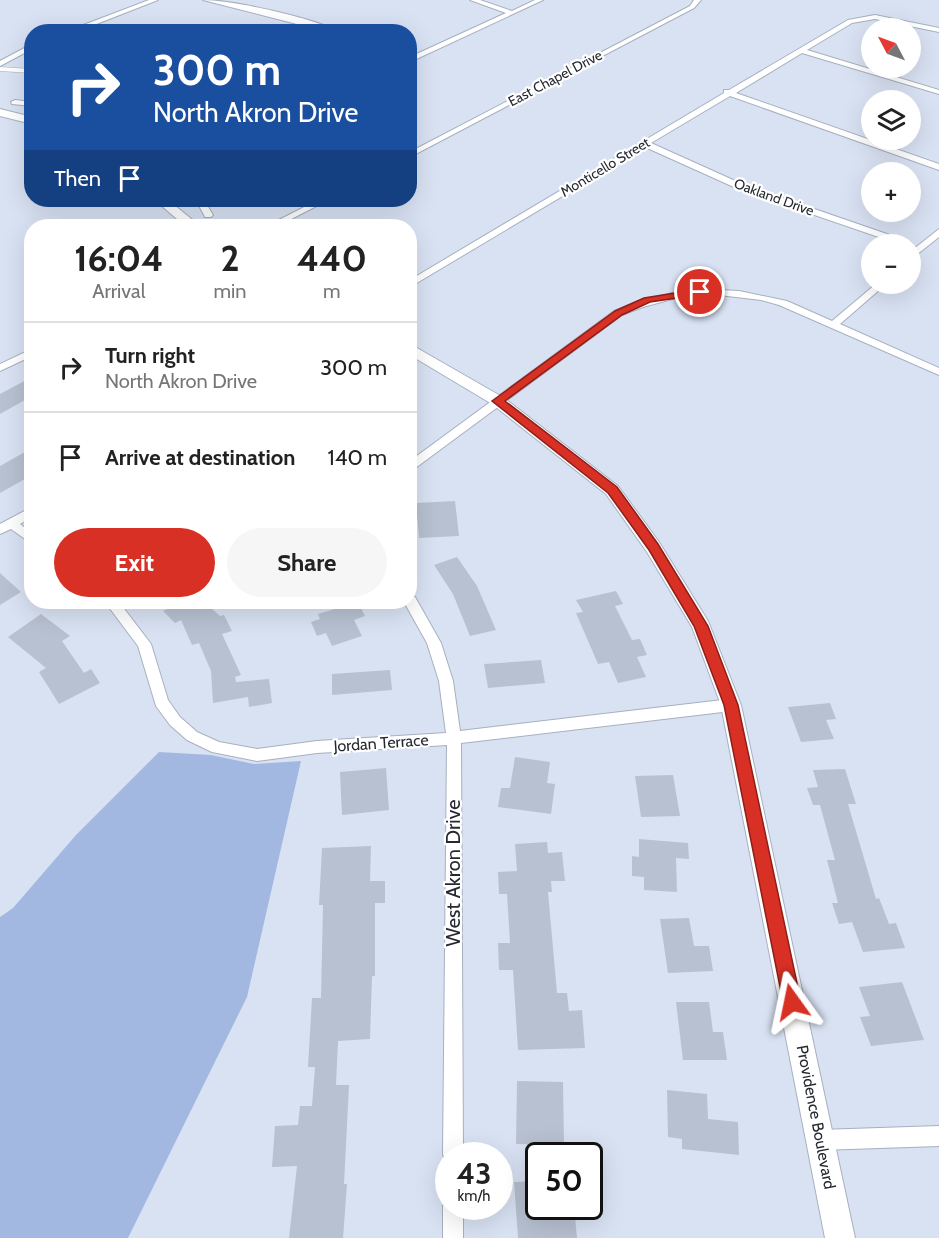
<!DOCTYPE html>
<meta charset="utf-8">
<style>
body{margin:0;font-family:Cabin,sans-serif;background:#f6f6f6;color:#222;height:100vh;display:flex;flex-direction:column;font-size:22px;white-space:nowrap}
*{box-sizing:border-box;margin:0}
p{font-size:20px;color:#767676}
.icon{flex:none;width:33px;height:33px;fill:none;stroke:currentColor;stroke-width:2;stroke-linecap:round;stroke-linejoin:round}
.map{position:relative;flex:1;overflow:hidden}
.panel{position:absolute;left:24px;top:219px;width:393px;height:390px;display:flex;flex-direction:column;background:#fff;border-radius:24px;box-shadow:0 6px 24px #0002}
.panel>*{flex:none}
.hud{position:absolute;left:24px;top:24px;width:393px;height:183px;border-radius:24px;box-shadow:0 6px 24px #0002;background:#1a4fa0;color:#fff;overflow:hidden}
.needle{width:39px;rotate:311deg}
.buttons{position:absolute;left:861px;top:18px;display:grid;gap:12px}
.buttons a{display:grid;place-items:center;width:60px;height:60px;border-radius:50%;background:#fff;box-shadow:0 6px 24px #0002;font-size:30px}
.speed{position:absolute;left:435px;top:1142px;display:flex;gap:12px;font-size:30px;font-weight:700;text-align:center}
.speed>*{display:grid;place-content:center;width:78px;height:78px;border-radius:50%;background:#fff;box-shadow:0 6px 24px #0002;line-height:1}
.speed small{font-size:15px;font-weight:400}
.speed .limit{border:3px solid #111;border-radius:9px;background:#fff;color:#111}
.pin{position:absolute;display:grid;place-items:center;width:51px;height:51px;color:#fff;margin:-26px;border:3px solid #fff;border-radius:50%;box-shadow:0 2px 6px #0007}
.me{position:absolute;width:66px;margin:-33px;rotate:348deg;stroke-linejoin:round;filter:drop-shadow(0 0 4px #0008)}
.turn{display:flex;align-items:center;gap:21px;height:126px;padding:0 30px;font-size:27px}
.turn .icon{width:78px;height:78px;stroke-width:2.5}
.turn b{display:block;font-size:42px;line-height:51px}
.then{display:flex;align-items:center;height:57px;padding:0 30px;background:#0003;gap:12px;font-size:22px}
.eta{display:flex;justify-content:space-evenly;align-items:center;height:102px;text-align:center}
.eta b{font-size:36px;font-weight:800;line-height:42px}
.primary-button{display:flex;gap:12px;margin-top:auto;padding:12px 30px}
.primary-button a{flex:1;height:69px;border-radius:36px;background:#d93025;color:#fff;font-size:24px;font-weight:800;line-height:69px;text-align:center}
.primary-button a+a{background:#f6f6f6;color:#222}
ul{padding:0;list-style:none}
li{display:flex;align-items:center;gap:18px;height:90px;padding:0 30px;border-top:2px solid #e0e0e0}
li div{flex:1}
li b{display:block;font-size:22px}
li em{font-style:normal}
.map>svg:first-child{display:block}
.green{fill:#a3b8e1}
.building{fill:#b8c1d1}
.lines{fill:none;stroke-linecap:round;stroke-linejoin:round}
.lane-casing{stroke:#a7b0c0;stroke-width:5}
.street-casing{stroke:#a7b0c0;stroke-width:2}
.secondary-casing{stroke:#a7b0c0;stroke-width:2}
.lane{stroke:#fff;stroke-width:4}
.street{fill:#fff;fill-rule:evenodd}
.secondary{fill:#fff;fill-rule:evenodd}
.route{fill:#d93025;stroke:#8d1f18;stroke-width:1.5}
.labels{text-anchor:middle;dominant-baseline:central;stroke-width:4.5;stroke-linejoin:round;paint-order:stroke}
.far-street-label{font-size:14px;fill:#262a30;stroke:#fff}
.street-label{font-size:16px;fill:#262a30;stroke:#fff}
.near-street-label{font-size:20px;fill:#262a30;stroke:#fff}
</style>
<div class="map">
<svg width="939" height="1238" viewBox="0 0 939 1238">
<rect width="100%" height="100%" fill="#d9e2f3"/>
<!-- green -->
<path class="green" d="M159,752L211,755L254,764L301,761L247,997L128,1238H0V917L13,908L76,835Z"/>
<!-- building -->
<g class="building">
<path d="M32,377V396L0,414V394Z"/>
<path d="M32,448V475L0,493V466Z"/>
<path d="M455,501L459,536L419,538L416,503Z"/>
<path d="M457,557L477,586L496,630L470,636L453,594L434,565Z"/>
<path d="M0,573L21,592L0,605Z"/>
<path d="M616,591L623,604L615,606L632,640L640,639L647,655L637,657L646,677L618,683L609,662L598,664L576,613L583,612L576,600Z"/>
<path d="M180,602H204L220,616L224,615L232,631L222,634L241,675L235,677L236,682L269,679L272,703L249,707L248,697L213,703L211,671L199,643L192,645L181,620L175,623L163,611Z"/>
<path d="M358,602L365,616L354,620L362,636L332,646L326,633L317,636L311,622L320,619L318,614Z"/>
<path d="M41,614L70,636L62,641L84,673L91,669L100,683L59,704L39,672L46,668L8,637Z"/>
<path d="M541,660L545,683L488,688L484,664Z"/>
<path d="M390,670L392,690L332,695V674Z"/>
<path d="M830,703L836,719L826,720L834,739L801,742L788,707Z"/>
<path d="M515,757L550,762L547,783L555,784L551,814L498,807L501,788H510Z"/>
<path d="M386,768L389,810L342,815L340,772Z"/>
<path d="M845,769L856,804H848L876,899L879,898L889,924L896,923L905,948L863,952L852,922L839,924L832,903H838L827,860H835L820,805H813L807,788L818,787L813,770Z"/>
<path d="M673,775L680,816L641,817L635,776Z"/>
<path d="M639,839L688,843L689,859L676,858L677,892L644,890V877L632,876V856L639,857Z"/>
<path d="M547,842L548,853L562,852L565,881H551L552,892H548L557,993H567L569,1011L582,1010L585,1048L518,1050L513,970H499L498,943H510L507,894H499L498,872L517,871L515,844Z"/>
<path d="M371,846L370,881H385V903H375V976H372L370,1039L338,1041L336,1085H349L344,1184H347L343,1238H289L297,1166L272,1167L275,1126L298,1125L300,1106H312L315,1067H308L312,998H321L323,905H319L322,848Z"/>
<path d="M689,918L694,946H709L713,971L668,973L660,919Z"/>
<path d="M902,982L924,1040L871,1046L860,1017L870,1016L859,987Z"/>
<path d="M676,1002H709L713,1032H723L727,1060H683Z"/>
<path d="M517,1081L563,1082L564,1145L516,1144Z"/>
<path d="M667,1090L707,1094L708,1119L738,1122L739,1155L682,1149V1139L668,1137Z"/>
<path d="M538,1181V1206H574L577,1238H518L514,1182Z"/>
</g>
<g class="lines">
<!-- lane casing -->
<g class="lane-casing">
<path id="lane" d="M0,69L32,71"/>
</g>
<!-- street casing -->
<g class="street-casing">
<g id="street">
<path d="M149,0H158L76,32H65Z"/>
<path d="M203,0C233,0 313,18 340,32H328Z"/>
<path d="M470,0H480L512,11L535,0H543L410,62V57L506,13Z"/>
<path d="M694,0H701L694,8L410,157V152L690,6Z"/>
<path d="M875,15L939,28V32L875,19L852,23L807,50L939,90V94L802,53L736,93L939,164V170L730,96L651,143L742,184L910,242L912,244L910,246L899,244L736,188L645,147L410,287V280L724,93V90H729L848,20Z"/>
<path d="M32,44V49L0,66V61Z"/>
<path d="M15,100L32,102V106L12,104L11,102Z"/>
<path d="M196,200H204L213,215L211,217H205Z"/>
<path d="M318,200H328L278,226H267Z"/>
<path d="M939,229V237L910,260V252Z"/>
<path d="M876,284H886L840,324L939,368V375L779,305L761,300L719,295L680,297L643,307L622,315L414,469L410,470V461L614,311L636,302L680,291L699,289L739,291L787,301L832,321Z"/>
<path d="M32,349V356L0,371V364Z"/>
<path d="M32,507V517L20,524L32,533V544L11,529L0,534V524Z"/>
<path d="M410,595L415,597L441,643L453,681L460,731L731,699L736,701L738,705L736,709L731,711L461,743L463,1155H448V1163L443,1155L447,745L317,753L257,761L212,752L187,740L170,725L156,706L138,646L105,602H119L151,644L168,700L180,717L197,732L219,742L257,749L317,741L446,733L439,681L427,643L404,602H410Z"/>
<path d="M939,1126V1146L820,1150L813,1147L810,1140L813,1133L820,1130Z"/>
<path d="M448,1198V1206H463V1238H443V1206Z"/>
</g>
</g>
<!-- secondary casing -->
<g class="secondary-casing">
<g id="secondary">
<path d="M0,109L32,117V124L0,116Z"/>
<path d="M155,200H168L200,226H185Z"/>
<path d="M410,344L504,398L618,486L659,542L708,621L741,705L855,1238H825L721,705L692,627L647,552L606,494L492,404L410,355Z"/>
</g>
</g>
<!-- lane -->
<use href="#lane" class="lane"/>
<!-- street -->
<use href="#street" class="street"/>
<!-- secondary -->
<use href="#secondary" class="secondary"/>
</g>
<!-- route -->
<path class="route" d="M700,289H704V294L650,302L622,315L505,401L617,487L658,544L708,626L738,705L801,1002L798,1008L792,1011L786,1008L783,1002L724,705L694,626L649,550L608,493L492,401L615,311L644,298Z"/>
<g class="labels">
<!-- far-street labels -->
<g class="far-street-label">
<text transform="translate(555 78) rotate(-28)">East Chapel Drive</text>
<text transform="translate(605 167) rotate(-31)">Monticello Street</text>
<text transform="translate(774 197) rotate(20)">Oakland Drive</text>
</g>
<!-- street labels -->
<g class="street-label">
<text transform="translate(381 743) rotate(-4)">Jordan Terrace</text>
<text transform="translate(816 1117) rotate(79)">Providence Boulevard</text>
</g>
<!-- near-street labels -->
<g class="near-street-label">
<text transform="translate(453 873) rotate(-90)">West Akron Drive</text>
</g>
</g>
</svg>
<div class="buttons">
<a><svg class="needle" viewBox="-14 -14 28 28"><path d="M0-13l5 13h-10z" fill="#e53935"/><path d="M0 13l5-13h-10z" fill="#767676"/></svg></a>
<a><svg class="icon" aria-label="layers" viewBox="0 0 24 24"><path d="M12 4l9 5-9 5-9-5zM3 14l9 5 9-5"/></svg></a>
<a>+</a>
<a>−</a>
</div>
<div class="speed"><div>43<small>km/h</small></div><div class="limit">50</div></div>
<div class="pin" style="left:700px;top:292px;background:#d93025"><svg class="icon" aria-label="arrive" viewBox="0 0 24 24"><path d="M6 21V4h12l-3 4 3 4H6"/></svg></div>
<svg class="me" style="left:792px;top:1002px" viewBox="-20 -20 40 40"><path d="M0-17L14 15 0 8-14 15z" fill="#d93025" stroke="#fff" stroke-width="4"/></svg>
<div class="hud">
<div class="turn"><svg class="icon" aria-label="right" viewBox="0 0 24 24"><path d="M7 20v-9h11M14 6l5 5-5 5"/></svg><div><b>300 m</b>North Akron Drive</div></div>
<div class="then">Then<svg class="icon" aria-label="arrive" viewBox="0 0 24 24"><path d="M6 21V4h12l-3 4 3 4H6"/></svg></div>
</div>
<section class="panel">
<div class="eta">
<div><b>16:04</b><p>Arrival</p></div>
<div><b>2</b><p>min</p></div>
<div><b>440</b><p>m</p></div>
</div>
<ul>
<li><svg class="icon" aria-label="right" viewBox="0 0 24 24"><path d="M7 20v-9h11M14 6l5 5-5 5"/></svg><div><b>Turn right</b><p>North Akron Drive</p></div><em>300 m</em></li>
<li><svg class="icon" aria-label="arrive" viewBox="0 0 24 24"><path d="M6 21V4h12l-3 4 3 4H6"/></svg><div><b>Arrive at destination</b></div><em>140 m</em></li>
</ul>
<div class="primary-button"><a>Exit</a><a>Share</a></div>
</section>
</div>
